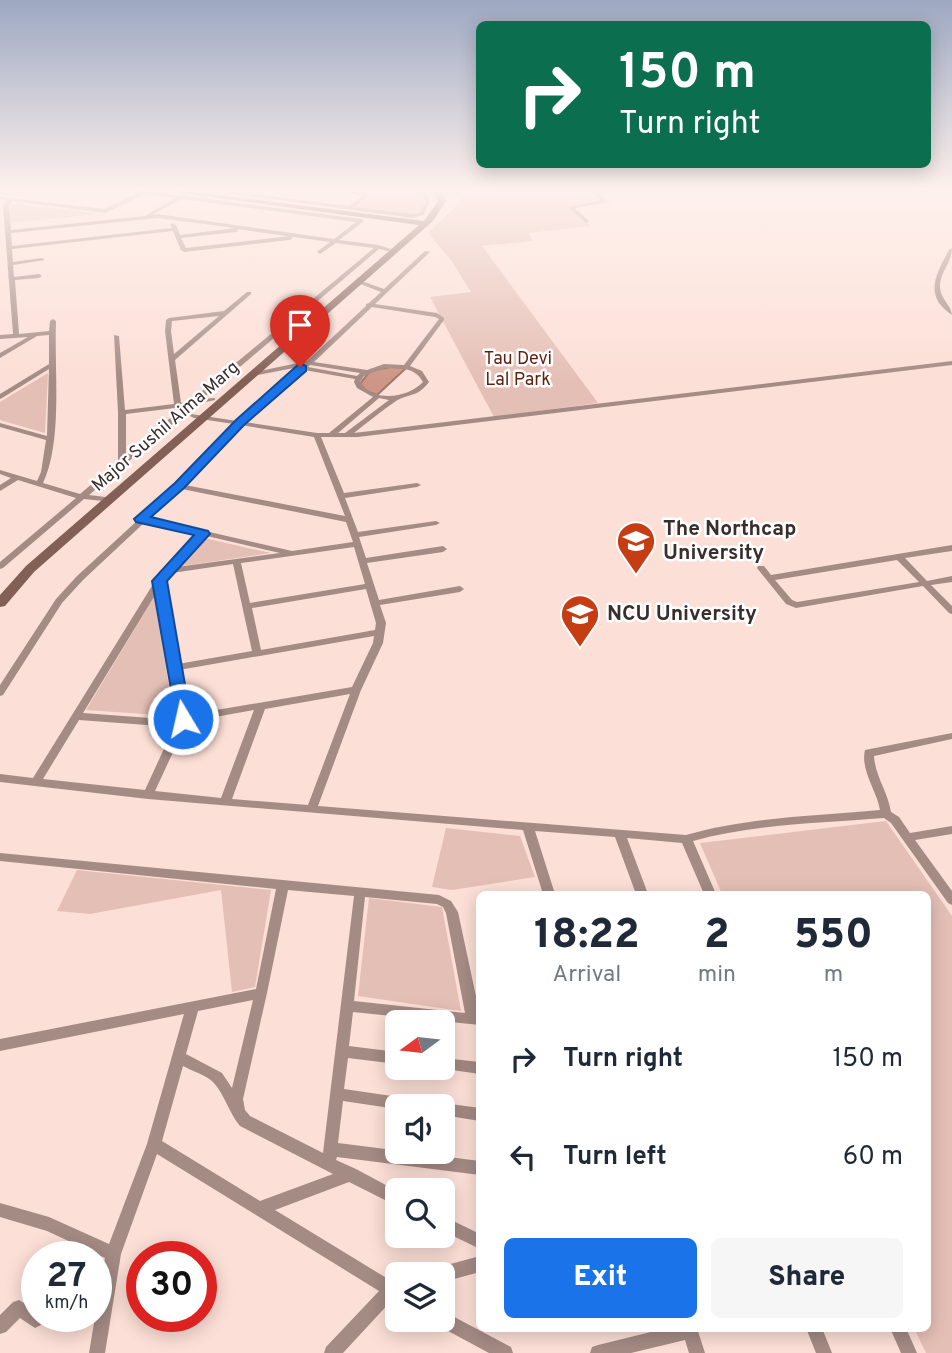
<!DOCTYPE html>
<style>
body{margin:0;font-family:Overpass,sans-serif;background:#f6f6f7;color:#1f2937;height:100vh;display:flex;flex-direction:column;font-size:26px;white-space:nowrap}
*{box-sizing:border-box;margin:0}
p{font-size:23px;color:#747a83}
.icon{flex:none;width:38px;height:38px;fill:none;stroke:currentColor;stroke-width:2;stroke-linecap:round;stroke-linejoin:round}
.map{position:relative;flex:1;overflow:hidden}
.side{position:absolute;left:476px;top:891px;width:455px;height:441px;display:flex;flex-direction:column;background:#fff;border-radius:10px;box-shadow:0 4px 18px #0003}
.side>*{flex:none}
.banner{position:absolute;left:476px;top:21px;width:455px;height:147px;border-radius:10px;box-shadow:0 4px 18px #0003;background:#0b6e4f;color:#fff;overflow:hidden}
.needle{width:46px;rotate:255deg}
.buttons{position:absolute;left:385px;top:1010px;display:grid;gap:14px}
.buttons a{display:grid;place-items:center;width:70px;height:70px;border-radius:10px;background:#fff;box-shadow:0 4px 18px #0003;font-size:35px}
.speed{position:absolute;left:21px;top:1241px;display:flex;gap:14px;font-size:35px;font-weight:700;text-align:center}
.speed>*{display:grid;place-content:center;width:91px;height:91px;border-radius:50%;background:#fff;box-shadow:0 4px 18px #0003;line-height:1}
.speed small{font-size:18px;font-weight:400}
.speed .limit{border:10px solid #d22;background:#fff;color:#111}
.pin{position:absolute;display:grid;place-items:center;width:60px;height:60px;color:#fff;margin:-72px -30px;border-radius:50% 50% 50% 0;rotate:-45deg;box-shadow:0 0 7px #0007}
.pin .icon{rotate:45deg}
.me{position:absolute;width:77px;margin:-38px;rotate:351deg;stroke-linejoin:round;filter:drop-shadow(0 0 5px #0008)}
.turn{display:flex;align-items:center;gap:24px;height:147px;padding:0 28px;font-size:32px}
.turn .icon{width:91px;height:91px;stroke-width:2.5}
.turn b{display:block;font-size:49px;line-height:60px}
.eta{display:flex;justify-content:space-evenly;align-items:center;height:119px;text-align:center}
.eta b{font-size:42px;font-weight:800;line-height:49px}
.button{display:flex;gap:14px;margin-top:auto;padding:14px 28px}
.button a{flex:1;height:80px;border-radius:10px;background:#1a73e8;color:#fff;font-size:28px;font-weight:800;line-height:80px;text-align:center}
.button a+a{background:#f6f6f7;color:#1f2937}
ul{padding:0;list-style:none}
li{display:flex;align-items:center;gap:21px;height:98px;padding:0 28px}
li div{flex:1}
li b{display:block;font-size:26px}
li em{font-style:normal}
.map>svg:first-child{display:block}
.green{fill:#e4bfb5}
.water{fill:#ce9686;stroke:#a2776b;stroke-width:2}
.lines{fill:none;stroke-linecap:round;stroke-linejoin:round}
.street{fill:#a48b84;fill-rule:evenodd}
.secondary{fill:#836056;fill-rule:evenodd}
.route{fill:#1a73e8;stroke:#114b97;stroke-width:2}
.labels{text-anchor:middle;dominant-baseline:central;stroke-width:5;stroke-linejoin:round;paint-order:stroke}
.far-park-label{font-size:18px;fill:#621f0b;stroke:#fff}
.far-street-label{font-size:18px;fill:#3a2e2b;stroke:#fff}
.poi-label{font-size:21px;font-weight:bold;fill:#3a2e2b;stroke:#fff;text-anchor:start}
</style>
<div class="map">
<svg width="952" height="1353" viewBox="0 0 952 1353">
<rect width="100%" height="100%" fill="#fcdfd6"/>
<!-- green -->
<g class="green">
<path d="M352,191H424L428,202L424,215L356,207L373,194Z"/>
<path d="M452,191H597L612,203L571,207L591,226L528,233L533,241L482,246L598,403L494,417L430,297L471,292L451,260L428,233L461,201Z"/>
<path d="M10,203L102,214L11,223Z"/>
<path d="M48,373L45,433L0,420V402Z"/>
<path d="M204,538L271,553L175,567Z"/>
<path d="M154,597L174,716L86,710Z"/>
<path d="M886,821L952,916V1353H926L914,1328H928V894H722L700,843Z"/>
<path d="M446,828L520,836L535,877L452,890L432,887Z"/>
<path d="M77,870L271,890L255,987L232,992L221,890L90,914L57,911Z"/>
<path d="M369,898L442,907L461,1011L358,996Z"/>
</g>
<!-- water -->
<path class="water" d="M391,367L406,368L377,395L366,391L360,384L370,371Z"/>
<g class="lines">
<!-- street -->
<g class="street">
<path d="M132,191H146L361,219L363,220V222L339,240L378,245L391,249L388,251L379,249L202,399L215,398V400L196,404L89,495L113,498V502L84,499L3,568L0,569V562L76,498L18,480L0,491V485L11,478L0,474V470L37,481L41,472L46,440L0,427V423L47,436L49,369L2,398L0,399V394L49,364V335L37,336L0,358V353L28,337L0,339V335L13,334L3,205L7,200L0,199V197L104,209L139,193ZM145,194L175,198L145,216L11,230L9,205L12,201L105,213ZM181,199L356,222L334,239L158,214L152,215ZM158,218L235,228L180,235L176,225L173,223L170,225L172,228L12,246L11,233ZM237,229L330,242L318,251L317,252L320,254L336,243L374,248L189,402L181,403L175,360L251,294V292H247L224,311L169,318L166,320L165,331L174,404L125,410L119,336L114,335L118,412V462L80,494L43,483C63,441 54,368 56,321L53,319L50,321L49,331L19,334L15,280L39,278L42,276L39,274L14,277L13,265L45,260L42,258L13,262L12,249L173,231L181,250L184,252L290,240L293,238L290,236L186,248L181,238L236,232L239,230ZM219,316L174,354L171,331L172,321ZM183,407L126,456V414Z"/>
<path d="M216,191H228L349,206L363,196L340,191H350L369,195L355,207L413,214L419,213L426,202L421,191H425L430,202L423,215L413,218L218,192Z"/>
<path d="M592,191H597L607,202L575,208L588,220L589,221L586,223L568,207L601,201Z"/>
<path d="M952,248C952,263 939,273 940,288C941,299 951,305 952,315C923,296 936,274 949,250Z"/>
<path d="M425,251L430,252L375,304L437,313L444,318V320L410,366L422,371L429,382C417,398 409,393 396,401C381,411 368,422 354,433L952,361V365L358,437H321L344,493L417,483L421,485L417,487L345,498L358,532L436,521L440,523L436,525L359,537L366,558L443,546L447,549L443,552L367,563L379,600L460,586L464,589L460,592L380,605L386,623L383,643L361,690L318,806L686,835C749,817 815,816 880,810C877,791 860,770 865,750L952,733V739L874,756C875,776 888,792 891,812L899,817L910,833L952,826V834L915,840L952,891V905L948,903L891,823L884,818C821,823 754,824 693,841L716,894H704L682,843L627,838L648,894H636L615,837L535,831L555,894H543L523,830L148,799L0,782V774L33,778L155,581L164,569L199,534L145,522L83,580L62,603L3,695L0,696V685L56,599L77,576L138,520V517H142L177,484L234,424L194,418L190,416L191,414L237,421L299,367L253,376L250,374L251,373L307,361L366,306V304L369,303L381,292L355,282V280H359L384,289ZM372,307L435,317L439,319L404,365L384,364L367,370L314,362ZM310,365L360,373L357,376L308,367ZM385,368C400,368 415,367 423,382C408,398 373,403 360,382L364,376ZM304,370L355,379L354,382L357,388L373,397L329,433H317L245,422ZM379,398L389,400L345,433H338ZM241,425L314,437L345,516L185,485ZM182,489L346,522L353,542L292,551L149,518ZM207,536L280,553L177,567ZM354,547L365,584L250,603L241,563ZM233,564L252,651L178,664L163,581L172,573ZM366,589L376,623L375,630L261,650L252,608ZM157,592L177,720L83,713ZM374,636L373,643L352,687L187,715L179,670ZM350,694L308,805L232,799L265,709ZM254,710L221,798L155,791L187,722ZM79,720L174,727L145,790L43,779Z"/>
<path d="M952,545V551L905,558L927,581L952,576V582L931,585L952,606V614L949,613L923,586L796,608L786,604L757,568L758,566H764L771,575ZM897,560L919,582L797,602L792,600L775,580Z"/>
<path d="M0,853L439,895L451,901L458,912L480,1015V1025L353,1012L349,1046L397,1052V1064L348,1058L344,1089L419,1100L424,1101L426,1106H397V1109L343,1101L338,1143L480,1161V1175L337,1157L336,1160L356,1169L397,1191V1206L349,1182L275,1210L393,1282L397,1280V1301L393,1299L343,1353H324L326,1347L379,1291L157,1154L121,1254L105,1353H89L100,1287L96,1289V1272L103,1268L105,1258L47,1231L0,1217V1203L49,1217L109,1244L147,1144L184,1014L0,1051V1039L256,989L276,889L0,861ZM288,890L354,896L323,1153L250,1116L245,1110L243,1099L267,993ZM365,897L437,904L443,907L446,913L465,1013L354,1001ZM253,1000L232,1088L222,1073L186,1054L198,1011ZM183,1066C192,1071 206,1075 213,1082C225,1095 229,1113 240,1126L333,1174L260,1201L162,1141Z"/>
<path d="M443,1058L480,1062V1074L438,1068H443Z"/>
<path d="M443,1103L480,1108V1121L443,1115V1106H437Z"/>
<path d="M443,1216L480,1234V1249L443,1231Z"/>
<path d="M480,1256V1272L443,1282V1274H435L438,1269L443,1266Z"/>
<path d="M19,1300L35,1310H37V1316H49L47,1322L35,1328L20,1318L6,1332L0,1334V1315L13,1302Z"/>
<path d="M443,1311L511,1347L513,1353H489L437,1325L435,1320H443Z"/>
<path d="M667,1328H697L705,1353H689L685,1340L631,1353H590L592,1347L598,1345Z"/>
<path d="M806,1328H822L832,1353H816Z"/>
<path d="M890,1328H906L917,1353H901Z"/>
</g>
<!-- secondary -->
<path class="secondary" d="M168,191H187L424,221L438,201L434,191H440L446,201L433,221L34,572L5,606L0,607V595L26,566L419,225Z"/>
</g>
<!-- sky -->
<linearGradient id="sky" x2="0" y2="1"><stop stop-color="#9da8c1"/><stop offset="0.5" stop-color="#fef1ed"/><stop offset="1" stop-color="#fef1ed" stop-opacity="0"/></linearGradient>
<rect width="952" height="380" fill="url(#sky)"/>
<!-- route -->
<path class="route" d="M300,363L306,366V371L244,425L184,488L151,517L208,531L210,534L167,581L191,719L183,725L177,723L152,581L194,535L136,522L134,519L175,483L236,420Z"/>
<!-- icons -->
<defs>
<g id="university-pin" transform="scale(2.0125)"><path d="M0 17L-7.5 6A9.5 9.5 0 1 1 7.5 6Z" fill="#c63d13" stroke="#fff"/><path d="M0-5L7-2L0 1L-7-2ZM-4 1L0 2.5L4 1V4Q0 6-4 4Z" fill="#fff"/></g>
</defs>
<g fill-rule="evenodd">
<use href="#university-pin" x="636" y="541"/>
<use href="#university-pin" x="580" y="614"/>
</g>
<g class="labels">
<!-- far-park labels -->
<g class="far-park-label">
<text x="518" y="359">Tau Devi<tspan x="518" dy="21">Lal Park</tspan></text>
</g>
<!-- far-street labels -->
<g class="far-street-label">
<text transform="translate(166 427) rotate(-41)">Major Sushil Aima Marg</text>
</g>
<!-- poi labels -->
<g class="poi-label">
<text x="663" y="529">The Northcap<tspan x="663" dy="24">University</tspan></text>
<text x="607" y="614">NCU University</text>
</g>
</g>
</svg>
<div class="buttons">
<a><svg class="needle" viewBox="-14 -14 28 28"><path d="M0-13l5 13h-10z" fill="#e53935"/><path d="M0 13l5-13h-10z" fill="#747a83"/></svg></a>
<a><svg class="icon" aria-label="sound" viewBox="0 0 24 24"><path d="M4 9h4l5-4v14l-5-4H4zM17 9q2 3 0 6"/></svg></a>
<a><svg class="icon" aria-label="search" viewBox="0 0 24 24"><circle cx="10" cy="10" r="6"/><path d="M15 15l6 6"/></svg></a>
<a><svg class="icon" aria-label="layers" viewBox="0 0 24 24"><path d="M12 4l9 5-9 5-9-5zM3 14l9 5 9-5"/></svg></a>
</div>
<div class="speed"><div>27<small>km/h</small></div><div class="limit">30</div></div>
<div class="pin" style="left:300px;top:367px;background:#d93025"><svg class="icon" aria-label="arrive" viewBox="0 0 24 24"><path d="M6 21V4h12l-3 4 3 4H6"/></svg></div>
<svg class="me" style="left:183px;top:719px" viewBox="-20 -20 40 40"><circle r="17" fill="#1a73e8" stroke="#fff" stroke-width="3"/><path d="M0-11L8 9 0 5-8 9z" fill="#fff"/></svg>
<div class="banner">
<div class="turn"><svg class="icon" aria-label="right" viewBox="0 0 24 24"><path d="M7 20v-9h11M14 6l5 5-5 5"/></svg><div><b>150 m</b>Turn right</div></div>
</div>
<section class="side">
<div class="eta">
<div><b>18:22</b><p>Arrival</p></div>
<div><b>2</b><p>min</p></div>
<div><b>550</b><p>m</p></div>
</div>
<ul>
<li><svg class="icon" aria-label="right" viewBox="0 0 24 24"><path d="M7 20v-9h11M14 6l5 5-5 5"/></svg><div><b>Turn right</b></div><em>150 m</em></li>
<li><svg class="icon" aria-label="left" viewBox="0 0 24 24"><path d="M17 20v-9H6M10 6l-5 5 5 5"/></svg><div><b>Turn left</b></div><em>60 m</em></li>
</ul>
<div class="button"><a>Exit</a><a>Share</a></div>
</section>
</div>
